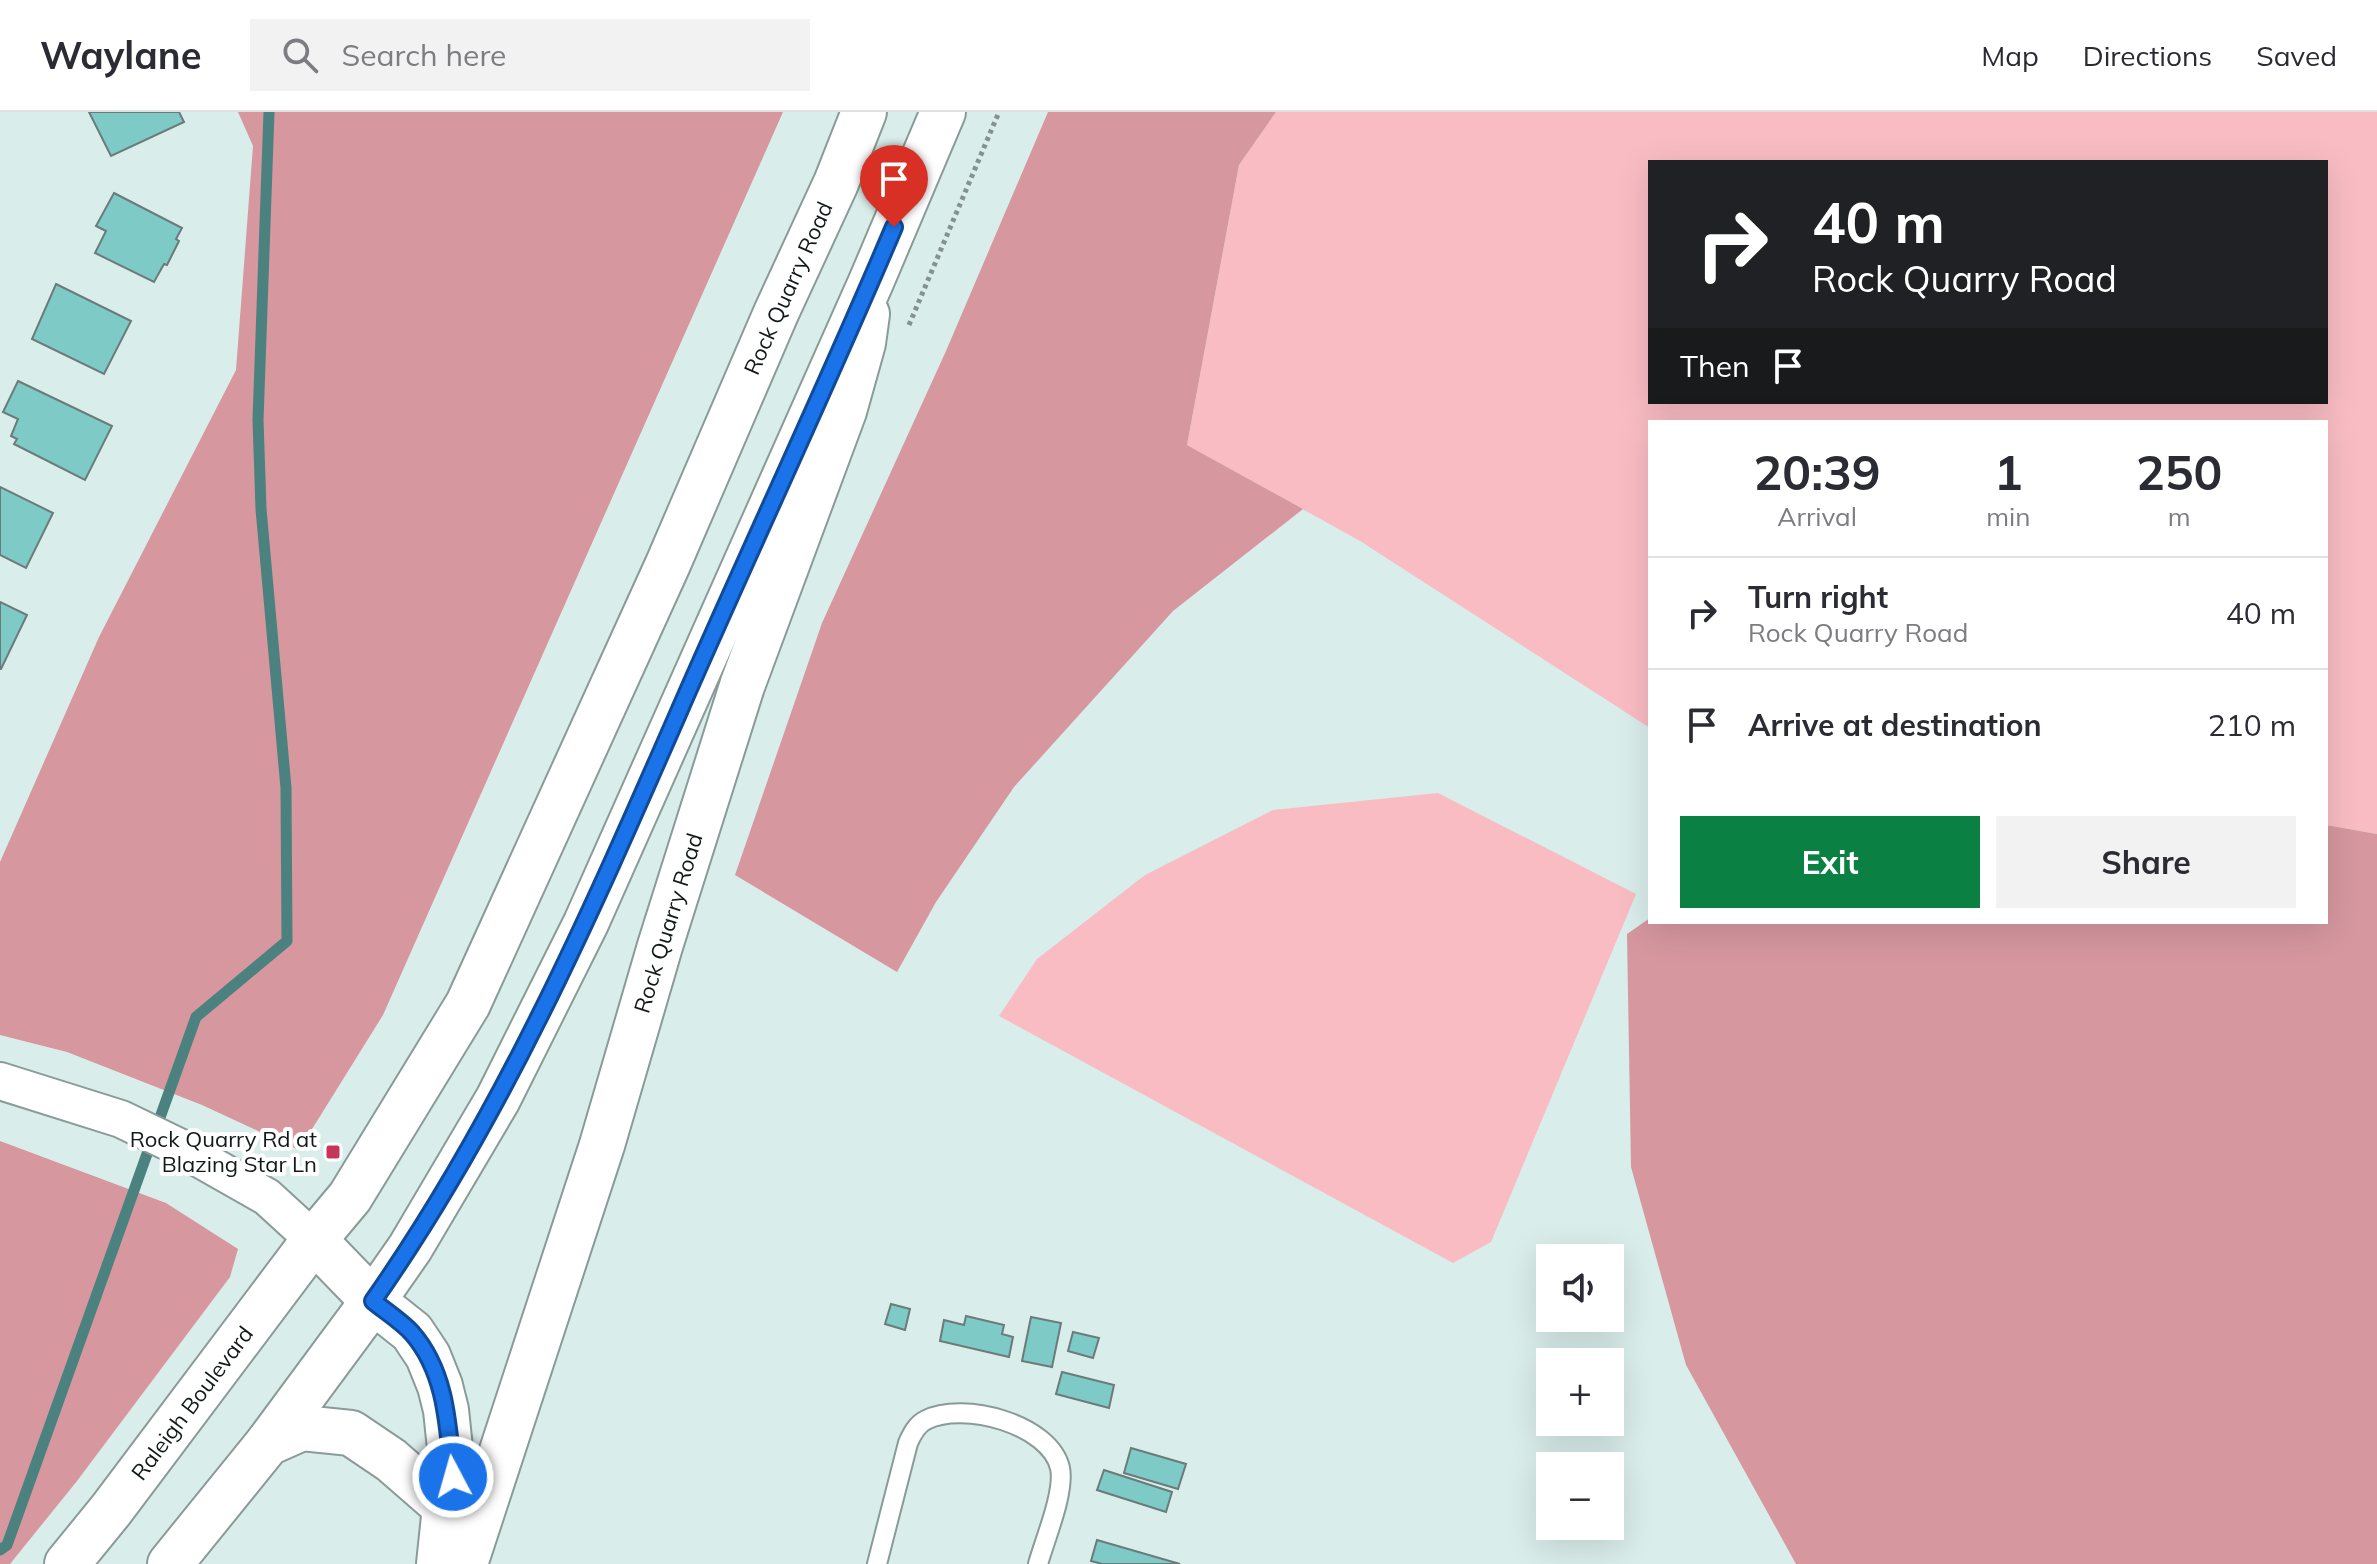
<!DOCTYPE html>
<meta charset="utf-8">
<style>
body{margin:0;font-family:Mulish,sans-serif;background:#f2f2f3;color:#2b2b33;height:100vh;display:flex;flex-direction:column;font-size:30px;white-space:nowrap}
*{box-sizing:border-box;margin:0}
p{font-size:26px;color:#7c7c81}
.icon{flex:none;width:44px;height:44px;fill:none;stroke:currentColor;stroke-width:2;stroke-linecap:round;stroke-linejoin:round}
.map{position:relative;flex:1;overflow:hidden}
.panel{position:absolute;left:1648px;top:308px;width:680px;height:504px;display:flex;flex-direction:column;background:#fff;border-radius:0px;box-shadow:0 8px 32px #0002}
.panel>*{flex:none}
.top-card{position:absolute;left:1648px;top:48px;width:680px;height:244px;border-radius:0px;box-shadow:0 8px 32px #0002;background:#202124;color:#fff;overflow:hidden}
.buttons{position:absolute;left:1536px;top:1132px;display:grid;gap:16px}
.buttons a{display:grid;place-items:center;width:88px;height:88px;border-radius:0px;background:#fff;box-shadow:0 8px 32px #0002;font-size:40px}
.pin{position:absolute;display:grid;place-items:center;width:68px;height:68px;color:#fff;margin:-82px -34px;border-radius:50% 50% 50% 0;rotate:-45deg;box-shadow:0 0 8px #0007}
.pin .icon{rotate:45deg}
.me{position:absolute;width:88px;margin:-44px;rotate:354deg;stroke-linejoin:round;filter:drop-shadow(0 0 6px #0008)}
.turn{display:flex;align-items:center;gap:28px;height:168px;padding:0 32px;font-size:36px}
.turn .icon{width:104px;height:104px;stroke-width:2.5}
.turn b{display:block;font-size:56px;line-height:68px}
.then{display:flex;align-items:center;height:76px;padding:0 32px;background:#0003;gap:16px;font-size:30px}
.eta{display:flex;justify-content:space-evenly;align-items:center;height:136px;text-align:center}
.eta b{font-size:48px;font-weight:700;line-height:56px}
.primary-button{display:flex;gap:16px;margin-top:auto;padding:16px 32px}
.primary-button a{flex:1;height:92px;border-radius:0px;background:#0b8043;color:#fff;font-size:32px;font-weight:700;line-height:92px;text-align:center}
.primary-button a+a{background:#f2f2f3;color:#2b2b33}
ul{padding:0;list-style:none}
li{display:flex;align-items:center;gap:24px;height:112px;padding:0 32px;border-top:2px solid #e1e1e2}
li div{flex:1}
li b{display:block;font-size:30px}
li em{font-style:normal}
header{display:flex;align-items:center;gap:48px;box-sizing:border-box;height:112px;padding:0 40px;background:#fff;border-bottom:2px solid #e1e1e2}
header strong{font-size:38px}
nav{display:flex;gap:44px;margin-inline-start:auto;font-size:28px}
.search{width:560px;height:72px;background:#f2f2f3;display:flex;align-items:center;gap:20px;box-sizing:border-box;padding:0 28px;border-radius:0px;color:#7c7c81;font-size:30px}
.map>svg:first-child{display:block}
.green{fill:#f9bcc3;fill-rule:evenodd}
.forest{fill:#d6979f}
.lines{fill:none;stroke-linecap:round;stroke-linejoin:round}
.stream{stroke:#4b817f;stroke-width:11}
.building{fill:#7ecac6;stroke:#6a7b7a;stroke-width:2}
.lane-casing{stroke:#899b99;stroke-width:22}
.street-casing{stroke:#899b99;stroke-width:40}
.secondary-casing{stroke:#899b99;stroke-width:48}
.primary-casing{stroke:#899b99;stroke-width:48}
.path{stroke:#839290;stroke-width:5;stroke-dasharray:4 4;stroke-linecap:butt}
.lane{stroke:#fff;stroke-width:18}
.street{stroke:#fff;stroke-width:36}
.secondary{stroke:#fff;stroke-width:44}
.primary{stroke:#fff;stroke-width:44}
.route-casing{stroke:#114b97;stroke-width:20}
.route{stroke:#1a73e8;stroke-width:14}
.poi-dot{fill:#c5365a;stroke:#fff;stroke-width:3}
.labels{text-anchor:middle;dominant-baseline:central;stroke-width:8;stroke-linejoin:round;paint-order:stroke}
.street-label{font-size:22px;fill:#121919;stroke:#fff}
.poi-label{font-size:22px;fill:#121919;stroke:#fff;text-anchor:end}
</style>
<header>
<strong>Waylane</strong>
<div class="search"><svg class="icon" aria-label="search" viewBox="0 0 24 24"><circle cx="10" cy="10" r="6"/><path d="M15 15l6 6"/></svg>Search here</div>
<nav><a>Map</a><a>Directions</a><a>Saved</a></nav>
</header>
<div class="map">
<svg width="2377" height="1452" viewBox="0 0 2377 1452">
<rect width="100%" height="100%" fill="#d9edeb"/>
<!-- green -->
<g class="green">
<path d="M1276,0H2377V722L2326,713V310H1650V616L1360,429L1187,333L1239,53ZM1650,50H2326V290H1650Z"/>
<path d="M1438,681L1636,782L1491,1130L1453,1151L999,904L1037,847L1145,763L1273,698Z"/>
</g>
<!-- forest -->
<g class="forest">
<path d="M238,0H783L383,903L299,1038L202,993L67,940L0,923V750L99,525L236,258L253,34Z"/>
<path d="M1048,0H1276L1239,53L1187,333L1303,397L1173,499L1014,675L936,790L897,860L735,763L822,511L946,239Z"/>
<path d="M2326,713L2377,722V1452H1796L1686,1253L1631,1055L1627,822L1650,806V810H2326Z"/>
<path d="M0,1029L166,1091L238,1137L230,1165L77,1369L10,1452H0Z"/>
</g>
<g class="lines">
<!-- stream -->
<path class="stream" d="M0,1438L7,1433L196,905L287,829L286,676L261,397L258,308L269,0"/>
</g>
<!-- building -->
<g class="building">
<path d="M89,0H179L184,10L111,44Z"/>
<path d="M114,81L182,116L176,127L179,129L167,153L164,152L154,170L95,141L106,119L96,114Z"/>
<path d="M56,172L131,209L104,262L32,227Z"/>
<path d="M18,269L112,314L85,368L14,332L17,327L11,324L18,307L3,300Z"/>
<path d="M0,375L53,401L26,456L0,443Z"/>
<path d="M0,490L27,503L1,557H0Z"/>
<path d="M891,1192L910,1197L905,1218L885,1212Z"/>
<path d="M966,1204L1004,1213L1002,1222L1013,1225L1009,1245L940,1229L944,1208L964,1213Z"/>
<path d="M1031,1205L1061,1211L1052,1255L1022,1249Z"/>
<path d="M1073,1220L1099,1226L1093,1246L1068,1239Z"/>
<path d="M1062,1260L1114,1273L1109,1296L1056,1282Z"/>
<path d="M1131,1336L1186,1352L1178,1377L1124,1361Z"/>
<path d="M1104,1358L1172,1380L1166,1400L1097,1378Z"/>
<path d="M1097,1428L1180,1452H1102L1091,1449Z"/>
</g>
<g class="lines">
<!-- lane casing -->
<g class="lane-casing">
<path id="lane" d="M877,1452L908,1331C912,1322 917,1312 926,1308C963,1289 1050,1312 1060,1356C1065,1380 1045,1427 1038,1452"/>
</g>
<!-- street casing -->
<g class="street-casing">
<path id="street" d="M0,969L121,1007L179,1035L267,1085L314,1128"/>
</g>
<!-- secondary casing -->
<g class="secondary-casing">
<g id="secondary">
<path d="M314,1128L373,1189L412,1220L428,1244L440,1274L446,1298L453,1365L445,1395L439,1452"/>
<path d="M268,1331L302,1316L351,1321L391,1348L445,1395"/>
<path d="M465,1452L602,1033L660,834L742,574L844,299L863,231L867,202"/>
</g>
</g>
<!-- primary casing -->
<g class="primary-casing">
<g id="primary">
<path d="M67,1452L111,1398L314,1128L350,1085L468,892L668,452L776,201L836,71L864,0"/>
<path d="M170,1452L268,1331L373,1189L410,1136L498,987L586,811L871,170L943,0"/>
</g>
</g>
<!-- path -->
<path class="path" d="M909,213L999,0"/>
<!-- lane -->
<use href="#lane" class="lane"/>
<!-- street -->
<use href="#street" class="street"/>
<!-- secondary -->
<use href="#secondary" class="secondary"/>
<!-- primary -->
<use href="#primary" class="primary"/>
</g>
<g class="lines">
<!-- route casing -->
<g class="route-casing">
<path id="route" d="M453,1365C448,1316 447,1261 412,1221C401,1209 385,1199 373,1189C505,1001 596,789 688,579C756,424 828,271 894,115"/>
</g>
<!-- route -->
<use href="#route" class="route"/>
</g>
<!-- markers -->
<rect class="poi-dot" x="325" y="1032" width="16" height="16" rx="4"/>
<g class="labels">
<!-- street labels -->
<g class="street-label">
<text transform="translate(788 176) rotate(-66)">Rock Quarry Road</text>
<text transform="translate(668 811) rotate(-73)">Rock Quarry Road</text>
<text transform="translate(192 1291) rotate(-53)">Raleigh Boulevard</text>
</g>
<!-- poi labels -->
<g class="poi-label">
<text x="317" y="1027">Rock Quarry Rd at<tspan x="317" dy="25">Blazing Star Ln</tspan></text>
</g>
</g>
</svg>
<div class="buttons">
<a><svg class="icon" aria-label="sound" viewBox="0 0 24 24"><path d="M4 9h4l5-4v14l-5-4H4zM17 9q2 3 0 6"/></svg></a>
<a>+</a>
<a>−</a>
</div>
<div class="pin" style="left:894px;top:115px;background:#d93025"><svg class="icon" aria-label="arrive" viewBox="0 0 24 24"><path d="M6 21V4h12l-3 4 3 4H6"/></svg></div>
<svg class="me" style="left:453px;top:1365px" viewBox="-20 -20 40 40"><circle r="17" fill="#1a73e8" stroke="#fff" stroke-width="3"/><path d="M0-11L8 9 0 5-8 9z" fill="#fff"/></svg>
<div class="top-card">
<div class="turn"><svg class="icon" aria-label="right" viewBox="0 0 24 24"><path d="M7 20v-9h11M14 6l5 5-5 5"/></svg><div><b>40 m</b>Rock Quarry Road</div></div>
<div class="then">Then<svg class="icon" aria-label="arrive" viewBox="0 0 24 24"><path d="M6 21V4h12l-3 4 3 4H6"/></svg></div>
</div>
<section class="panel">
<div class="eta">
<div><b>20:39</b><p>Arrival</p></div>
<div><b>1</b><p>min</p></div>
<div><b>250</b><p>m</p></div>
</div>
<ul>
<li><svg class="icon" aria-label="right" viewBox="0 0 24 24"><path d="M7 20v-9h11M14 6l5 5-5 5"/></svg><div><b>Turn right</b><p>Rock Quarry Road</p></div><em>40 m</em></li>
<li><svg class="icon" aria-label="arrive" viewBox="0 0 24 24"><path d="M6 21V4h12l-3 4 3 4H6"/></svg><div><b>Arrive at destination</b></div><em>210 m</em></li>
</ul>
<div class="primary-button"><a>Exit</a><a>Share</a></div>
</section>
</div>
